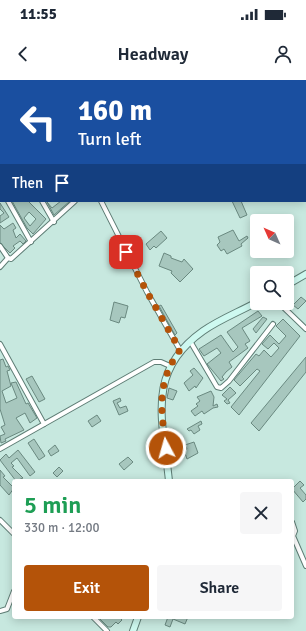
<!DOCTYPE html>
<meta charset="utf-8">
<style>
body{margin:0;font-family:Signika,sans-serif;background:#f6f6f7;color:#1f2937;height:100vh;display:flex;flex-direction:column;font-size:15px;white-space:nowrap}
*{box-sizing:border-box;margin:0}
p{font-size:13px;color:#747a83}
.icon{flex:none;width:22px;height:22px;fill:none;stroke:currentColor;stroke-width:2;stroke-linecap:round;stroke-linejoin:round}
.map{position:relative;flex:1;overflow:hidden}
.drawer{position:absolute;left:12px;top:399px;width:282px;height:140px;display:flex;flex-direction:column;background:#fff;border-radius:4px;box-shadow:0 2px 10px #0003}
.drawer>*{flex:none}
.guide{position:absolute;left:0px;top:0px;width:306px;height:122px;box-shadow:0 2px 10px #0003;background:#1a4fa0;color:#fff;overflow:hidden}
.needle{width:26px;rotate:315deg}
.fabs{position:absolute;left:250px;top:134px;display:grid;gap:8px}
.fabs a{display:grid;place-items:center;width:44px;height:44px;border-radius:4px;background:#fff;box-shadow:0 2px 10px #0003;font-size:20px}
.pin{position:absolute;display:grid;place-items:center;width:34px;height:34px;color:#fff;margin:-17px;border-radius:8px;box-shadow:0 2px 6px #0006}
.me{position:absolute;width:44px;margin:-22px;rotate:354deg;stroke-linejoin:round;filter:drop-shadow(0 0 3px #0008)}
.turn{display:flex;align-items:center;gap:14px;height:84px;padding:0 12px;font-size:18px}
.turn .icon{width:52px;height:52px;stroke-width:2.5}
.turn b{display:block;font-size:28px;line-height:34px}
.then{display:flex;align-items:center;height:38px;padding:0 12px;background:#0003;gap:8px;font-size:15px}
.round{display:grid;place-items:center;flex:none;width:42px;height:42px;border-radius:4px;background:#f6f6f7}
.overview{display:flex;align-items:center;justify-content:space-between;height:68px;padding:0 12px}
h1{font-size:24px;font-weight:600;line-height:30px;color:#1e9e55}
.primary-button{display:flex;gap:8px;margin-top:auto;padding:8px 12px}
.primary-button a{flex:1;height:46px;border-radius:4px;background:#b45309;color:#fff;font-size:16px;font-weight:600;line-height:46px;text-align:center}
.primary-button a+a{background:#f6f6f7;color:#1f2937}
.status{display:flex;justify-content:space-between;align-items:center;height:28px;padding:0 20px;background:#fff;direction:ltr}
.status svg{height:11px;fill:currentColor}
header{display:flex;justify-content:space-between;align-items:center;height:52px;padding:0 12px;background:#fff;font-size:18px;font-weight:600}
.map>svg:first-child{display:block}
.building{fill:#a7c7be;stroke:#6a8980;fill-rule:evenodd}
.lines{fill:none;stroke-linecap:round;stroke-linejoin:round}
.street-casing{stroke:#5e7d75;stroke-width:6}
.secondary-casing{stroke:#5e7d75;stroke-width:8}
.street{stroke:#fff;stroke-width:4}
.secondary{stroke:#cef9f0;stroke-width:6}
.route{stroke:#b45309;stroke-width:7;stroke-dasharray:0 12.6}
</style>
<div class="status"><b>11:55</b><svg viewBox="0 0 49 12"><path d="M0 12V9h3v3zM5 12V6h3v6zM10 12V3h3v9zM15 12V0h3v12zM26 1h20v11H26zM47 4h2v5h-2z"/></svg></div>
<header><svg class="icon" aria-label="back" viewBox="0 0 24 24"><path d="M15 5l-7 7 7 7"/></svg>Headway<svg class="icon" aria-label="person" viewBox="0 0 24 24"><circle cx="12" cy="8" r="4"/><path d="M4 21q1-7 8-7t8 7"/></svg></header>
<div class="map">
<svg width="306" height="551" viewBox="0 0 306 551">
<rect width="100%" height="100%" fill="#c7e8df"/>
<!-- building -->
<g class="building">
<path d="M12,121H28L46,139L33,154L27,148ZM29,132L36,139L30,146L24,138Z"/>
<path d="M61,121H70L54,135L47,122L52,128Z"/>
<path d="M232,121H241L247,135L240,138Z"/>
<path d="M0,123L9,137L0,143V136L4,133L0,129Z"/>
<path d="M13,143L16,148L13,150L16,158L20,154L26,161L23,164L20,161L13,166L15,168L10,173L0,163V145L4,149Z"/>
<path d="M233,150L239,161L247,156L248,158L241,164L242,166L227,174L224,169L221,171L217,165L220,162L218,157Z"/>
<path d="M161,151L167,158L156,168L154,166L150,170L146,164Z"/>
<path d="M164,173L171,176V178L182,182L184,179L193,189L180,202L171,193L172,191L159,186Z"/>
<path d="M301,217L306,221L298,229L293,225Z"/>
<path d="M114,222L128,226L125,238L121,237L119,243L110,240Z"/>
<path d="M161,225L177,253L175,255L159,226Z"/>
<path d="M258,231L262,236L242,248L250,261L245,264L248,268L229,282L232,287L226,292L222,297L224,299L221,301L207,284L221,273L217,268L204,276L199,269L221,255L233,272L238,267L227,252Z"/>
<path d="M263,237L267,239L256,253L253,249Z"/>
<path d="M283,239L300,256L239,335L231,327L260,291L257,289L240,306L234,300L256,274L259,276L264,270L271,277L279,268L274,263L268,269L262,264L270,255L279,264L286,256L276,246Z"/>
<path d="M306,277V292L259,351L251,343Z"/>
<path d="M3,279L6,287L8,286L10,290L7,291L11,306L2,311L6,323L17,318L11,303L16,302L26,324L28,323L37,338L30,343L25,333L16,338L24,350L5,359L6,361L1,363L0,356L5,354L1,347L5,345L0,329V280Z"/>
<path d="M194,288L203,298L196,308L195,306L189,311L184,303L193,295L190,291Z"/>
<path d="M32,296L45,319L39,322L26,299Z"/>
<path d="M230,307L236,313L228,320L230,323L227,324L224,321L227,319L222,315Z"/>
<path d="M169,308L177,311L173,320L167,318Z"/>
<path d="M211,311L214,317L213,326L217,324L218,327L213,328L204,334L202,331L195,336L191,331L198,326L196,324L200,321L197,317Z"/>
<path d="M120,318L121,321L117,323L120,328L126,326L128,331L119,335L113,321Z"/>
<path d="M97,335L101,341L92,347L88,341Z"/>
<path d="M201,341L202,344L198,346L200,350L194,354L191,350L189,351L187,349Z"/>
<path d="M34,359L45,376L39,380L28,363Z"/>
<path d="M194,362L198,373L187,379L184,370L187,369L185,365Z"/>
<path d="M55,365L59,371L51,376L48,371Z"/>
<path d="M18,370L35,392L30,396L17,378L11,383L14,386L12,387L23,398L16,401L0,380L6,374L9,378Z"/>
<path d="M128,377L133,382L124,390L119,384Z"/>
<path d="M59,387L63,391L57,397L53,393Z"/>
<path d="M0,390L5,396L3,397L14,408L9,415L0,405Z"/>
<path d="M300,401L304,405L300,408L306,415V419L303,422L292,409V403L294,407Z"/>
<path d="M101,537H119L122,540L118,544L116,542L111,547H108L100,539Z"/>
<path d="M168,537H188L185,544L173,539L170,547L165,545Z"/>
</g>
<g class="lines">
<!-- street casing -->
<g class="street-casing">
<g id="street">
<path d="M42,0V1"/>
<path d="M7,1L8,0"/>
<path d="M76,1L78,0"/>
<path d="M0,8L1,7"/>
<path d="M0,45L1,47"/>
<path d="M0,89L1,88"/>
<path d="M0,107L1,109"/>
<path d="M8,121L31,162"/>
<path d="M42,121L54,142"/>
<path d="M101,121L147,212L180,270"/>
<path d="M0,166L8,178L11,179L75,121"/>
<path d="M0,187L8,178"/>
<path d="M279,223L306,249"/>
<path d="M190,261L217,307L221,308L229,301L273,244"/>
<path d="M0,264L44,344"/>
<path d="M0,369L154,282H161L170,286"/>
<path d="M0,440L14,454"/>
<path d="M292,442L295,451L293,456L306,486"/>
<path d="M0,531L7,529L14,511"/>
<path d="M93,537L107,551"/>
</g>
</g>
<!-- secondary casing -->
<g class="secondary-casing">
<g id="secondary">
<path d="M287,205L306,194"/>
<path d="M169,401C163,341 145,292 203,251C220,239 239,232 257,222"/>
<path d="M133,551L138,537"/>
</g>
</g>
<!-- street -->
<use href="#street" class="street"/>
<!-- secondary -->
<use href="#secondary" class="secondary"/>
</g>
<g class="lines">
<!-- route -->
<path class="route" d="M126,172L147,212L180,270C156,303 161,330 166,368"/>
</g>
</svg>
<div class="fabs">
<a><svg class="needle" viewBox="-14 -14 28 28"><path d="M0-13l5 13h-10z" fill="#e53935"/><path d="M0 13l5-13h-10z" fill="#747a83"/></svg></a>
<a><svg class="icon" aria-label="search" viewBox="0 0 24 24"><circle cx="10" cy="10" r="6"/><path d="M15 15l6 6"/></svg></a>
</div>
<div class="pin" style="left:126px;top:172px;background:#d93025"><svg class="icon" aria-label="arrive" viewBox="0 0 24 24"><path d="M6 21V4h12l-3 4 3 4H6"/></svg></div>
<svg class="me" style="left:166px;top:368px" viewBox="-20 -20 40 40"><circle r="17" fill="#b45309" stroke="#fff" stroke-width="3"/><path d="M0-11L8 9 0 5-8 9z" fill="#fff"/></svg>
<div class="guide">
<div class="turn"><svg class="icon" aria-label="left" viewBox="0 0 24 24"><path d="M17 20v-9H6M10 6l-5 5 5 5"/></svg><div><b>160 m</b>Turn left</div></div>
<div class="then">Then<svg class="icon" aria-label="arrive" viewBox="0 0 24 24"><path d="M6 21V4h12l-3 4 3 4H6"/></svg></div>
</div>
<section class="drawer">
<div class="overview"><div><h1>5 min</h1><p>330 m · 12:00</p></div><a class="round"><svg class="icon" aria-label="close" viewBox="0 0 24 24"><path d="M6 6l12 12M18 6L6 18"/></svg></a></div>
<div class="primary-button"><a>Exit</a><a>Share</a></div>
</section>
</div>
